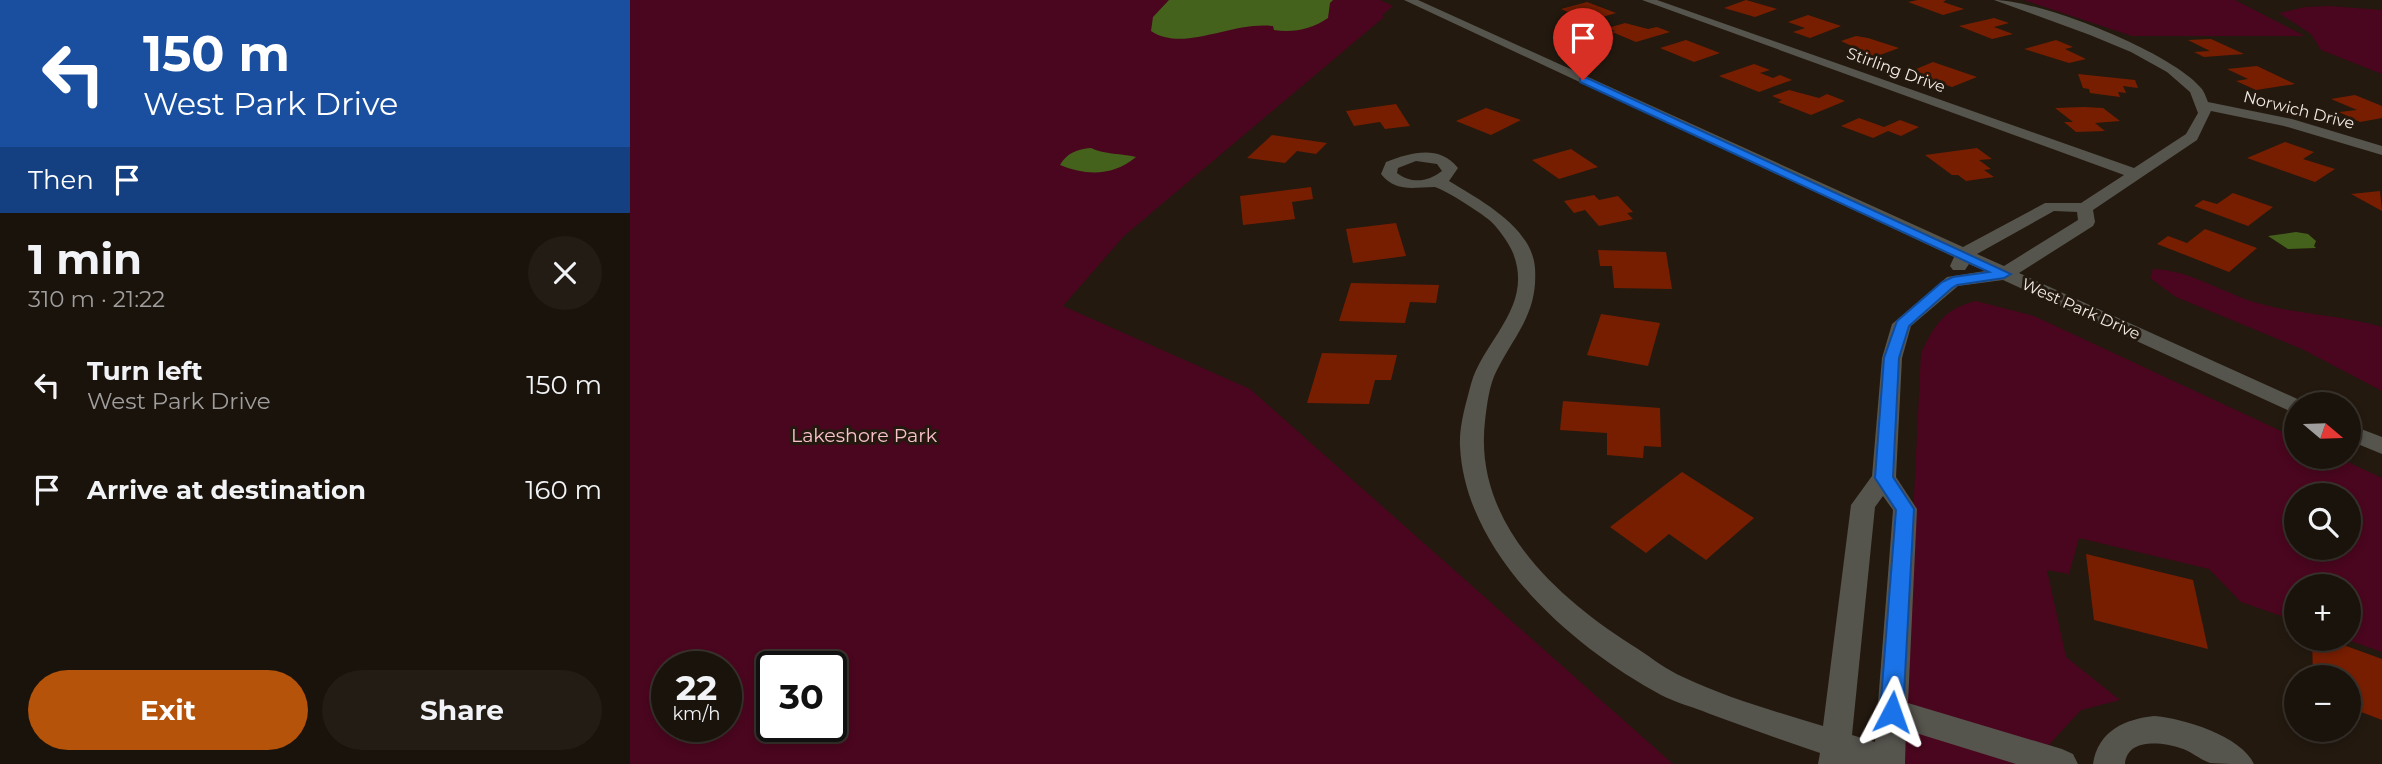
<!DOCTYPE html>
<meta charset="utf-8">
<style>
body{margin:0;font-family:Montserrat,sans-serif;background:#231c14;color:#f1f3f6;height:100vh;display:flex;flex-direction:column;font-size:26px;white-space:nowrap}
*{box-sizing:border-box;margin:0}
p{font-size:23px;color:#9f9e9d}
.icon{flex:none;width:38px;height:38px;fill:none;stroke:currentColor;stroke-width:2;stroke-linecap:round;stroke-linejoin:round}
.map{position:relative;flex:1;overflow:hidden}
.details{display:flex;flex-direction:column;background:#1a130b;width:630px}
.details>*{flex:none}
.guide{background:#1a4fa0;color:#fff;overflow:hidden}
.needle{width:46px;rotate:109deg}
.tools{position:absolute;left:1654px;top:392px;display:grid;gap:14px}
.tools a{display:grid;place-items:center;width:77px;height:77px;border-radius:50%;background:#1a130b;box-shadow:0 4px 10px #0003,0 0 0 2px #38322c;font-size:35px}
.speed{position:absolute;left:21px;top:651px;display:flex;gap:14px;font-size:35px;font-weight:700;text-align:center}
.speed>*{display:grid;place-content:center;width:91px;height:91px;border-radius:50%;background:#1a130b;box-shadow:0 4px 10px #0003,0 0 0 2px #38322c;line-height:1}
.speed small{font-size:18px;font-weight:400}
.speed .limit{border:4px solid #111;border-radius:10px;background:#fff;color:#111}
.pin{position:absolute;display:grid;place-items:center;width:60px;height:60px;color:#fff;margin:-72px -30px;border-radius:50% 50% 50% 0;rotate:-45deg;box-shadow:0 0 7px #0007}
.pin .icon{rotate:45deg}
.me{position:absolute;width:77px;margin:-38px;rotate:4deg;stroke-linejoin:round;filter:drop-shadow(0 0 5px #0008)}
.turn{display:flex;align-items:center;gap:24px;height:147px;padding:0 28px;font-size:32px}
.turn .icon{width:91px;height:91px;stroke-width:2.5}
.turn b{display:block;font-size:49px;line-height:60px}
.then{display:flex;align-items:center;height:66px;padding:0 28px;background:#0003;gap:14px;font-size:26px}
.round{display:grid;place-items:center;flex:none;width:74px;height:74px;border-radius:37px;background:#231c14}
.overview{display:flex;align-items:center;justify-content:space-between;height:119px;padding:0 28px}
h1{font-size:42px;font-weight:700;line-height:52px}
.primary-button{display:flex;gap:14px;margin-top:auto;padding:14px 28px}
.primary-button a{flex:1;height:80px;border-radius:42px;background:#b45309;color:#fff;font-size:28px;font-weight:700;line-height:80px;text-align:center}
.primary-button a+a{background:#231c14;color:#f1f3f6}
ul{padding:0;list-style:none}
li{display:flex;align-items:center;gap:21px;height:105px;padding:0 28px}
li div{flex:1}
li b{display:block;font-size:26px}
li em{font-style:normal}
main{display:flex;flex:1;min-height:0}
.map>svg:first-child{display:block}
.green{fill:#4a061e;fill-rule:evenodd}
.water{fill:#44621c}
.building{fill:#781e00}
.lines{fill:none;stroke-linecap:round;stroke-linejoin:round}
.minor{fill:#55544d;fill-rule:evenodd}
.route{fill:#1a73e8;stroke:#114b97;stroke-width:2}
.labels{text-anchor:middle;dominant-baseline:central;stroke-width:6;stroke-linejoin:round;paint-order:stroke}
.far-street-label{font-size:16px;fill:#f2ebe4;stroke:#23190f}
.park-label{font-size:19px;fill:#f9c2cc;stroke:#23190f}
</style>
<main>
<section class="details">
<div class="guide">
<div class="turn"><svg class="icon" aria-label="left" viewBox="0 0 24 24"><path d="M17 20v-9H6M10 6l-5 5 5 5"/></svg><div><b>150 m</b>West Park Drive</div></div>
<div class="then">Then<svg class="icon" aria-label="arrive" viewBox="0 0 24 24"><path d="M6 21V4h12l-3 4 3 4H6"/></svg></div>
</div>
<div class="overview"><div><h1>1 min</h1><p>310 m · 21:22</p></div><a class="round"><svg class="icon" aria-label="close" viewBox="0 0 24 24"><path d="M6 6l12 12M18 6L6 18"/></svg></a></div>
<ul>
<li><svg class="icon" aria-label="left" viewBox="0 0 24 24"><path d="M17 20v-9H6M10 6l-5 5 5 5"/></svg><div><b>Turn left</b><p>West Park Drive</p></div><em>150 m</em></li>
<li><svg class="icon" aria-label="arrive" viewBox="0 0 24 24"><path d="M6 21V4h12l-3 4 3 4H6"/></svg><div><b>Arrive at destination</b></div><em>160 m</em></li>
</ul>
<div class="primary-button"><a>Exit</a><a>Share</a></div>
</section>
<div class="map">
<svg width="1752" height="764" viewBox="0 0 1752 764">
<rect width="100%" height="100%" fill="#23190f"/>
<!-- green -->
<g class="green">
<path d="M0,0H750L763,6L752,15L754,17L494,236L433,306L620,389L1043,764H0ZM37,667H96V726H37ZM142,667H201V726H142Z"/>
<path d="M1394,0H1605L1675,36H1502Z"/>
<path d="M1699,6L1752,10V74L1691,50L1681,34L1649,13L1675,7Z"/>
<path d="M1523,269C1563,270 1596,296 1635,305C1674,315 1714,316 1752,327V391L1672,349L1546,297L1520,278Z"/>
<path d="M1346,301L1404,316L1666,438V457H1707L1752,478V652L1715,639H1718V586H1666V621L1611,602L1579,569L1449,538L1439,574L1417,570L1436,657L1490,700L1451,710L1417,747L1419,764H1271L1291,353C1305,324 1314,309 1346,301ZM1666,495H1718V548H1666Z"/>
</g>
<!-- water -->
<g class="water">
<path d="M539,0H703L700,3L698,18C682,29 663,33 644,30L643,26C601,21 554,53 521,31L523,17Z"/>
<path d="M461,148C475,155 491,153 506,157C483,176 457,176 430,165C437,153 447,149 461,148Z"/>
<path d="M1666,232L1678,234L1686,241L1684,246L1686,248L1658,249L1638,236Z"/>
</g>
<!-- building -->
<g class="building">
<path d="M1116,0L1147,9L1125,17L1094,8Z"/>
<path d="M1288,0H1316L1313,2L1334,9L1313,15L1278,2Z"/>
<path d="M957,2L986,13L959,21L931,9Z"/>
<path d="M1178,15L1211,26L1180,38L1163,32L1175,28L1158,22Z"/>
<path d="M1364,18L1379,23L1364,27L1383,34L1362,39L1329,26Z"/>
<path d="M995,23L1018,29L1027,27L1040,32L1006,42L982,32L985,31L978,28Z"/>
<path d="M1226,36L1238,38L1269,48L1239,59L1222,53L1230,50L1211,41Z"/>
<path d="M1581,39L1614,54L1574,57L1564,52L1580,51L1558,40Z"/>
<path d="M1056,40L1090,53L1064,62L1030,48Z"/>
<path d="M1426,40L1443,47L1435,49L1456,59L1439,63L1394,49Z"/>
<path d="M1303,62L1347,77L1322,87L1279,72Z"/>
<path d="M1124,64L1140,70L1130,73L1143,78L1150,75L1162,80L1129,92L1089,76Z"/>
<path d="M1627,66L1665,84L1626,90L1606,81L1618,79L1597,69Z"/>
<path d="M1448,74L1505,80L1508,88L1493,86L1496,93L1488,92L1490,97L1460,93L1459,89L1453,88Z"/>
<path d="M1159,90L1189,98L1197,94L1215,101L1181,115L1148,102L1152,100L1142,96Z"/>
<path d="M1725,95L1752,106V118L1730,122L1709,112L1727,110L1701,99Z"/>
<path d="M766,104L780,126L755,129L750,122L724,126L716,111Z"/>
<path d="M1454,107L1473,108L1490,121L1465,123L1475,131L1446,132L1434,122H1443L1425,108Z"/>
<path d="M856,108L891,120L861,135L826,121Z"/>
<path d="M1229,118L1254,127L1270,120L1289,127L1271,136L1258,131L1243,138L1211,126Z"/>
<path d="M642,135L697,143L686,154L667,151L655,163L617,158Z"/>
<path d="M1655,142L1684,152L1673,159L1705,169L1685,182L1617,158Z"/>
<path d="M1347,148L1362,159L1349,160L1361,169L1354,170L1364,177L1336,181L1328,175H1322L1295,155Z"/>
<path d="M941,149L968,167L929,179L902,160Z"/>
<path d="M681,187L683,199L662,202L665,219L613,225L610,196Z"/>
<path d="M1750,191L1752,211L1721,194Z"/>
<path d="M1603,193L1643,207L1618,226L1564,206L1573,200L1587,204Z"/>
<path d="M964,195L969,200L988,196L1003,212L997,213L1003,219L969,226L955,210L944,213L934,201Z"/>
<path d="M766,223L776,256L723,263L716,229Z"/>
<path d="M1575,229L1627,248L1599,272L1527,244L1538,236L1557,243Z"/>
<path d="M968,250L1036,252L1042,289L984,288L982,266H970Z"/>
<path d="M721,283L809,285L806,303L780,302L775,323L709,321Z"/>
<path d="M971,314L1030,323L1018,366L957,355Z"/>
<path d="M692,353L767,355L761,380H745L739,404L677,403Z"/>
<path d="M933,401L1030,408L1031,447L1014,446L1013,458L977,455V433L930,430Z"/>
<path d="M1052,472L1124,518L1076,560L1039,534L1016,553L980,527Z"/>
<path d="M1456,554L1563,580L1578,649L1464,620Z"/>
<path d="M1682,639H1697L1752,659V720L1718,707V677H1683Z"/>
</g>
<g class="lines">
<!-- minor -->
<g class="minor">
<path d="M774,0H788L1333,247L1415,203H1451L1494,175L1012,0H1027L1504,168L1556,134L1568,113L1560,92L1537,72L1501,52L1460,35L1364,0C1410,0 1541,52 1571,88C1574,91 1576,97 1578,102L1662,119L1752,146V155L1654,126L1581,111L1567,140L1463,210L1465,222L1463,226L1389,273L1674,402L1675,404H1666V414L1373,280L1328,286L1281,326L1272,358L1266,477L1287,509L1278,703L1432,749L1443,754L1448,764H1386L1276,730L1275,764H1188L1190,753C1153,741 1117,727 1080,714C1064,707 1046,703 1031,695C942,647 835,554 830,446C829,426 836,403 841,384C854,339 904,307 883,253C879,243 867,226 858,219C851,213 811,187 804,187C784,187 766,193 751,174L756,162C780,153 809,144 828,168L819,181C850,200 902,227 905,268C908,313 886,333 867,370C859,385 857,405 855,421C843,524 929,600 1008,649C1023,659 1037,670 1053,677C1097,698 1147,712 1193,726L1221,505L1242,476L1252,358L1262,324L1317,277L1355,271L1339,264L1335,270H1323L1320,266L1324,257ZM786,161L807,164L812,171C798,182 781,184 767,173L768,168ZM1424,211L1447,212L1448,220L1374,266L1347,254ZM1253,496L1263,510L1245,742L1222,735L1245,507Z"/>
<path d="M1718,424L1752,437V454L1718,440Z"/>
<path d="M1524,716C1553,718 1611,736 1624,764C1611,764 1591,764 1580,763C1569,759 1561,751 1550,748C1532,742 1497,738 1495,764H1463C1468,731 1495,719 1524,716Z"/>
</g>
</g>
<!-- route -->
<path class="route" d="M950,78H957L1381,274L1374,278L1327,285L1322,288L1279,326L1269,358L1263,477L1284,509L1273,712L1270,719L1262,722L1254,719L1250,712L1266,510L1245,478L1254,358L1267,321L1312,282L1323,277L1359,272L950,82Z"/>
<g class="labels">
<!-- far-street labels -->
<g class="far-street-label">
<text transform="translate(1266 70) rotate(20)">Stirling Drive</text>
<text transform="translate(1669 110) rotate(14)">Norwich Drive</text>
<text transform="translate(1451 309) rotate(24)">West Park Drive</text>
</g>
<!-- park labels -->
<g class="park-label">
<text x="234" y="435">Lakeshore Park</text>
</g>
</g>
</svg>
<div class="tools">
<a><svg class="needle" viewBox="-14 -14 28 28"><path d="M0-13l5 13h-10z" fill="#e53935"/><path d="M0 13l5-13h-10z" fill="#9f9e9d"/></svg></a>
<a><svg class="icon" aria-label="search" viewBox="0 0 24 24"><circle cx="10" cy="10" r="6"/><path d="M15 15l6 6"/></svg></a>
<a>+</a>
<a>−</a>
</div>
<div class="speed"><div>22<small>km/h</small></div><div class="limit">30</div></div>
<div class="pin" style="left:953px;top:80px;background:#d93025"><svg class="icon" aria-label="arrive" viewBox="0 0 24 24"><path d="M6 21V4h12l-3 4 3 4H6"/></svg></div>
<svg class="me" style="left:1262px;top:712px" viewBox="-20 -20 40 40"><path d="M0-17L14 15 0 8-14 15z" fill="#1a73e8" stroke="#fff" stroke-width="4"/></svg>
</div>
</main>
